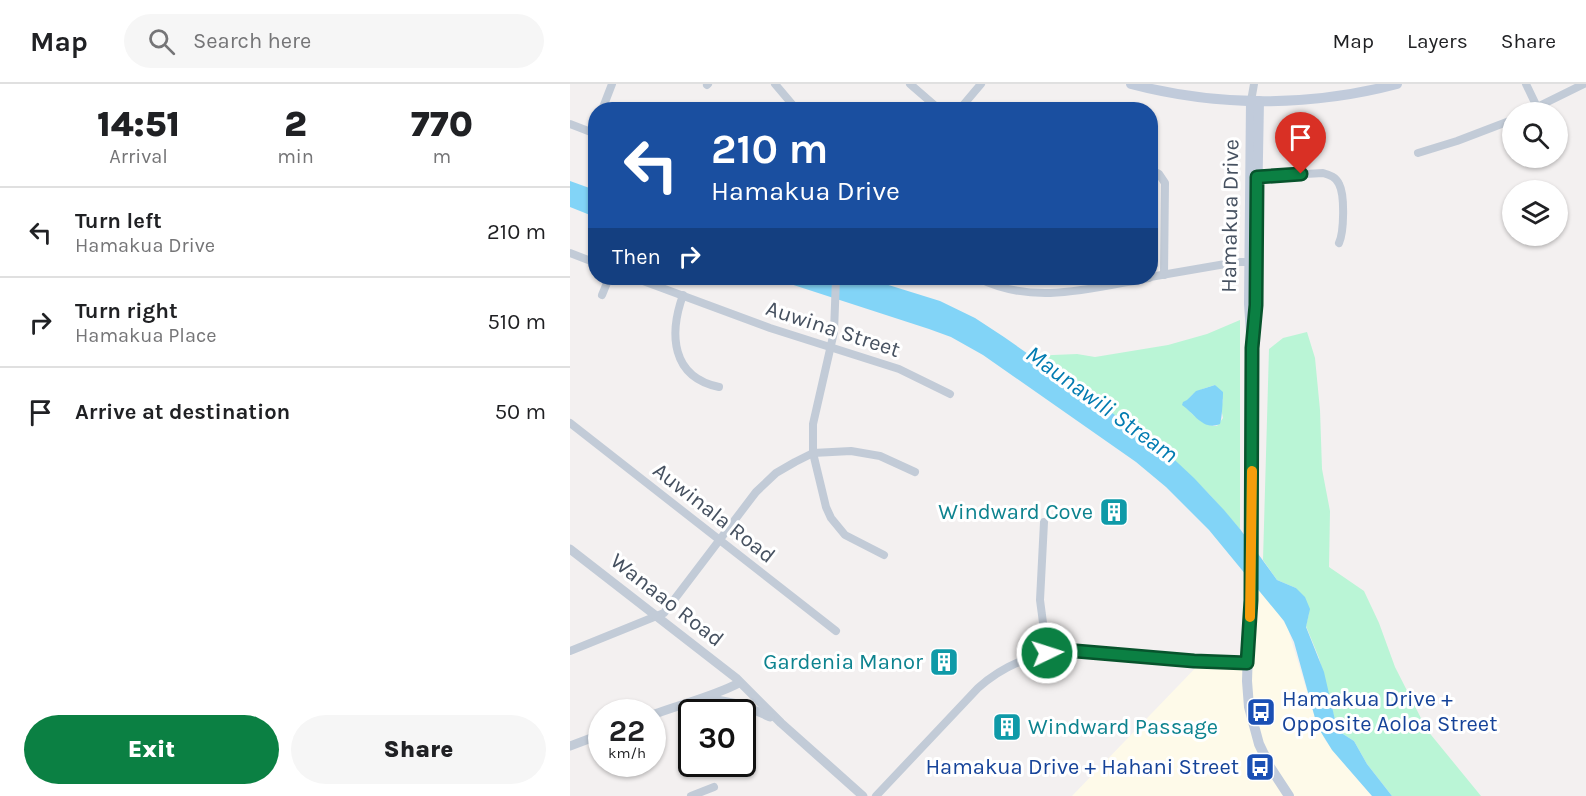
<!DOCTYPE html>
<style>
body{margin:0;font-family:Karla,sans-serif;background:#f6f6f6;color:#202124;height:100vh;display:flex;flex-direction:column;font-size:22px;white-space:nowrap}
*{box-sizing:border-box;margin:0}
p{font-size:20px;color:#757577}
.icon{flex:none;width:33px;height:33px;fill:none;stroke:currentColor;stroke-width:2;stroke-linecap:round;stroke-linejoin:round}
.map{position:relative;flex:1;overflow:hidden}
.sheet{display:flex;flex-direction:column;background:#fff;width:570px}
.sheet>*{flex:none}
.guide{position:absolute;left:18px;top:18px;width:570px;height:183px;border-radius:24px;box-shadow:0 2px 4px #0004;background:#1a4fa0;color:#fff;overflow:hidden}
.tools{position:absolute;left:932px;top:18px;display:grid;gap:12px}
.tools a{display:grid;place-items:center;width:66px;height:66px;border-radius:50%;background:#fff;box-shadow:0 2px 4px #0004;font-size:30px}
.speed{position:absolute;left:18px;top:615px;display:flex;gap:12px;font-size:30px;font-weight:700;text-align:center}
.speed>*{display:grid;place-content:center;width:78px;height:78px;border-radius:50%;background:#fff;box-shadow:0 2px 4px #0004;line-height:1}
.speed small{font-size:15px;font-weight:400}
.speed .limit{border:3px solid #111;border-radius:9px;background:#fff;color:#111}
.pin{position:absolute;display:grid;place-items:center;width:51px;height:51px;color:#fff;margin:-62px -26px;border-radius:50% 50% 50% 0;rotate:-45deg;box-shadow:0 0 6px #0007}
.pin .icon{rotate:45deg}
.me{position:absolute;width:66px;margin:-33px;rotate:86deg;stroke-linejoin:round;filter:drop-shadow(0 0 4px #0008)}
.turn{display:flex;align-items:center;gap:21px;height:126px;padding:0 24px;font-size:27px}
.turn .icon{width:78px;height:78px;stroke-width:2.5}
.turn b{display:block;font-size:42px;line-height:51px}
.then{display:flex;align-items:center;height:57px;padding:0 24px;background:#0003;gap:12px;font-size:22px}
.eta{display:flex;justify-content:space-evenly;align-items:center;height:102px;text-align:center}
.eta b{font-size:36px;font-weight:800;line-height:42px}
.action{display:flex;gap:12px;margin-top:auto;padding:12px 24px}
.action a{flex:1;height:69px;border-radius:36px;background:#0b8043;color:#fff;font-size:24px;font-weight:800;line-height:69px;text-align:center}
.action a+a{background:#f6f6f6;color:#202124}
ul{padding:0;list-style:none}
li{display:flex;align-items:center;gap:18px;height:90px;padding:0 24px;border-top:2px solid #e0e0e0}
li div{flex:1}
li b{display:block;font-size:22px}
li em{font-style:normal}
header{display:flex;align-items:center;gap:36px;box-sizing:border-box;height:84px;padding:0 30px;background:#fff;border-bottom:2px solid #e0e0e0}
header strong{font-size:28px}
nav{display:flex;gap:33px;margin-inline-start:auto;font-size:21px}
.search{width:420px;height:54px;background:#f6f6f6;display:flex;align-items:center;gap:15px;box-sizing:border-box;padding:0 21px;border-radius:33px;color:#757577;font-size:22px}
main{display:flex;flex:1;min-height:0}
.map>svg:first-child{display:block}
.commercial{fill:#fefae9}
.green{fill:#baf5d6;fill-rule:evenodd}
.water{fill:#82d4f7}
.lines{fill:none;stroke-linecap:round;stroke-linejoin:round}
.minor{stroke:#c2cbd7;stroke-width:8}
.tertiary{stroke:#c2cbd7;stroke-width:9}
.secondary{stroke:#c1cbdb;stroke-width:10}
.route-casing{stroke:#07532c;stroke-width:15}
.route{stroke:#0b8043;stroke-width:10}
.slow{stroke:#f59e0b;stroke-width:10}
.labels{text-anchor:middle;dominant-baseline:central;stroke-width:6;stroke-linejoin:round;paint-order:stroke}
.street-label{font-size:22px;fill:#465160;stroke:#fff}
.culture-label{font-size:22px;fill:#0d838f;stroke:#fff;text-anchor:end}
.transit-label{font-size:22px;fill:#164399;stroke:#fff;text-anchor:start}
.water-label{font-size:24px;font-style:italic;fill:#017bb1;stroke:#fff}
</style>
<header>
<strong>Map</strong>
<div class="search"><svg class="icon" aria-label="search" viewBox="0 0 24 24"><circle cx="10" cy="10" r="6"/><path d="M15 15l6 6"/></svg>Search here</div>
<nav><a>Map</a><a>Layers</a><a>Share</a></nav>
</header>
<main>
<section class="sheet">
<div class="eta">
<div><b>14:51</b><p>Arrival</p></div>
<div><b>2</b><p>min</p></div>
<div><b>770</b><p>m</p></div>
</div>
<ul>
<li><svg class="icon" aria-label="left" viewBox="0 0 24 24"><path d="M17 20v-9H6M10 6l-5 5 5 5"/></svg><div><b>Turn left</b><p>Hamakua Drive</p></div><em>210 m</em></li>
<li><svg class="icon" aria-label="right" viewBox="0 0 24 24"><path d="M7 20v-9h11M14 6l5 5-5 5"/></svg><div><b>Turn right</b><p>Hamakua Place</p></div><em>510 m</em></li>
<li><svg class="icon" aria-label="arrive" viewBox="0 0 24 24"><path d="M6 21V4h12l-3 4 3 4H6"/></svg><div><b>Arrive at destination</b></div><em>50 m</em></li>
</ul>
<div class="action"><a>Exit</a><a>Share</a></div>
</section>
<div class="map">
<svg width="1016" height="712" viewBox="0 0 1016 712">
<rect width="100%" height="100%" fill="#f3f0f0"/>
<!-- commercial -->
<path class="commercial" d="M685,502L709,530L718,545L745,634L755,656L769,674L802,712H502L635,574L682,573Z"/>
<!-- green -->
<g class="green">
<path d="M670,236V445L639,410L592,364L459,272L507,270L525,273L598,261L637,250ZM645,301L653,316L651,324L653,334L647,342C636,343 622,331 615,322C620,308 632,305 645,301Z"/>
<path d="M737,248L745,274L750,326L752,385L760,427L759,483L794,507L809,539L825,583L857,646L911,712H822L797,680L784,657L773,650L766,640L749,574L736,542L739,529L726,504L707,496L693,476L699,265L713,254Z"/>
</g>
<!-- water -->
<g class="water">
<path d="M0,97L25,106V133L0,123Z"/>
<path d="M202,194H296L370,217L405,234L434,253L592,364L624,394L654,426L670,445L707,496L726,504L735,513L740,525L736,543L754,588L766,640L773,650L784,657L797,680L822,712H802L762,666L749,645L745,634L724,558L714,537L639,446L596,403L566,378L413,271L381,253L359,245Z"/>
<path d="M645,301L653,308C653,315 652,335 650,340C633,347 625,330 612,321L613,318L617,316L626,307Z"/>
</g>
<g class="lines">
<!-- minor -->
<g class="minor">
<path d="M205,0L227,26"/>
<path d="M340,0L370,26"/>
<path d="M956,0L967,23"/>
<path d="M137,1L138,0"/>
<path d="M681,17L684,0"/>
<path d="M32,26L42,0"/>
<path d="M389,26L411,0"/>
<path d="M957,28L1014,0"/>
<path d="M0,40L26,50"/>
<path d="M848,69L887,57L942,36"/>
<path d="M580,85L589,90L595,99L594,191"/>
<path d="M685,93L753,89C760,91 766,93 769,100C775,111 774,148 769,159"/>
<path d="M0,169L26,179"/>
<path d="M580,193L667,178H682"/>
<path d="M65,194L200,244L329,285L380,310"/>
<path d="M266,194L264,248L243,340V369L256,423L261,434L275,451L314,471"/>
<path d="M408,194C463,222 522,204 579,194"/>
<path d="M527,194L528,202"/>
<path d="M32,211L39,194"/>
<path d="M113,211C99,250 101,293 149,303"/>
<path d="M0,339L266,547"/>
<path d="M474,438L470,516L477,569"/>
<path d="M0,567L94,529L186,408L206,389L225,378L243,369L281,367L310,372L345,388"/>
<path d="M121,712L144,703"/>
<path d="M306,712L408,604C460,558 508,567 572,572C607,575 642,577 677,579"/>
</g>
<!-- tertiary -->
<g class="tertiary">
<path d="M0,465L166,594L211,639L293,712"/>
<path d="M136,615C158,616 180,623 200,633"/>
<path d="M82,631C111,620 142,613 169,599"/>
<path d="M0,662L32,650"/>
</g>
<!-- secondary -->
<g class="secondary">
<path d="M561,0C648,23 740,23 827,0"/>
<path d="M681,17L679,220L682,264V444L677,597L679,623L689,660L700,683L719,712"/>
<path d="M685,237L689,17"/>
</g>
</g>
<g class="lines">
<!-- route casing -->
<g class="route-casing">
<path id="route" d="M477,569L506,567L624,577L677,579L681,516L682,264L686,221L687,93L731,90"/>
</g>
<!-- route -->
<use href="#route" class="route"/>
<!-- slow -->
<path class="slow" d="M680,533L682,387"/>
</g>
<!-- icons -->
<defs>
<g id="building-square" transform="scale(1.5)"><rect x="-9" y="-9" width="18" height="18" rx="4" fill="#0f9aa8" stroke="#fff"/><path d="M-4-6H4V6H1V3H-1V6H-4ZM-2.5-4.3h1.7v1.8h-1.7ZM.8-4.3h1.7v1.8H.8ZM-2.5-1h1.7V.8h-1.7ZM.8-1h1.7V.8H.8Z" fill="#fff"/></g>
<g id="bus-square" transform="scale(1.5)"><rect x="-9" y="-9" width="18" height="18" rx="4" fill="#1a4fb4" stroke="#fff"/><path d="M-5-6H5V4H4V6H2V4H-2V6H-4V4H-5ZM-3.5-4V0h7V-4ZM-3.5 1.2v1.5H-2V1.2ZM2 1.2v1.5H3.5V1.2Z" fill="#fff"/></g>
</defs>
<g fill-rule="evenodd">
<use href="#building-square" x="544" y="428"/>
<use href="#building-square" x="374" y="578"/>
<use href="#bus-square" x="691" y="628"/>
<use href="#building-square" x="437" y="643"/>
<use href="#bus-square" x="690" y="683"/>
</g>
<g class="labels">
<!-- street labels -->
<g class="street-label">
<text transform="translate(660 132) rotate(-89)">Hamakua Drive</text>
<text transform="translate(263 245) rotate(18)">Auwina Street</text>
<text transform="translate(144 429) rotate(38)">Auwinala Road</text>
<text transform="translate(97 516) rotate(38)">Wanaao Road</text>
</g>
<!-- culture labels -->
<g class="culture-label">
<text x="523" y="428">Windward Cove</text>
<text x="353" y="578">Gardenia Manor</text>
<text x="458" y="643" text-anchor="start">Windward Passage</text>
</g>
<!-- transit labels -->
<g class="transit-label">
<text x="712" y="615">Hamakua Drive +<tspan x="712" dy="25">Opposite Aoloa Street</tspan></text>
<text x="669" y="683" text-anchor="end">Hamakua Drive + Hahani Street</text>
</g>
<!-- water labels -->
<g class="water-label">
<text transform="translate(532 320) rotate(36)">Maunawili Stream</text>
</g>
</g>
</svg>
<div class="tools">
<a><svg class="icon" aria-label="search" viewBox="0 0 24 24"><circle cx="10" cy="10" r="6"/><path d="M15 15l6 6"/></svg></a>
<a><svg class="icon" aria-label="layers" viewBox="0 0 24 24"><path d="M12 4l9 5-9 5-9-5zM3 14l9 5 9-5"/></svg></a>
</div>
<div class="speed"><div>22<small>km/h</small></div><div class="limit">30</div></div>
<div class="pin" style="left:731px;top:90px;background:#d93025"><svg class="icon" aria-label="arrive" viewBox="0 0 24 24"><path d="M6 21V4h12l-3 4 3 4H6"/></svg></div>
<svg class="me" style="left:477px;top:569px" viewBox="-20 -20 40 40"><circle r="17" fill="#0b8043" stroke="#fff" stroke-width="3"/><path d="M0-11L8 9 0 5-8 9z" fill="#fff"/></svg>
<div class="guide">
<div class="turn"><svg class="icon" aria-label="left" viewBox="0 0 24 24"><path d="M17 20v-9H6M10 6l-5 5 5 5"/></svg><div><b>210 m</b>Hamakua Drive</div></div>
<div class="then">Then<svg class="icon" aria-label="right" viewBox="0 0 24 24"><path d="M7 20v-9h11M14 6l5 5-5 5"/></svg></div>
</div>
</div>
</main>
